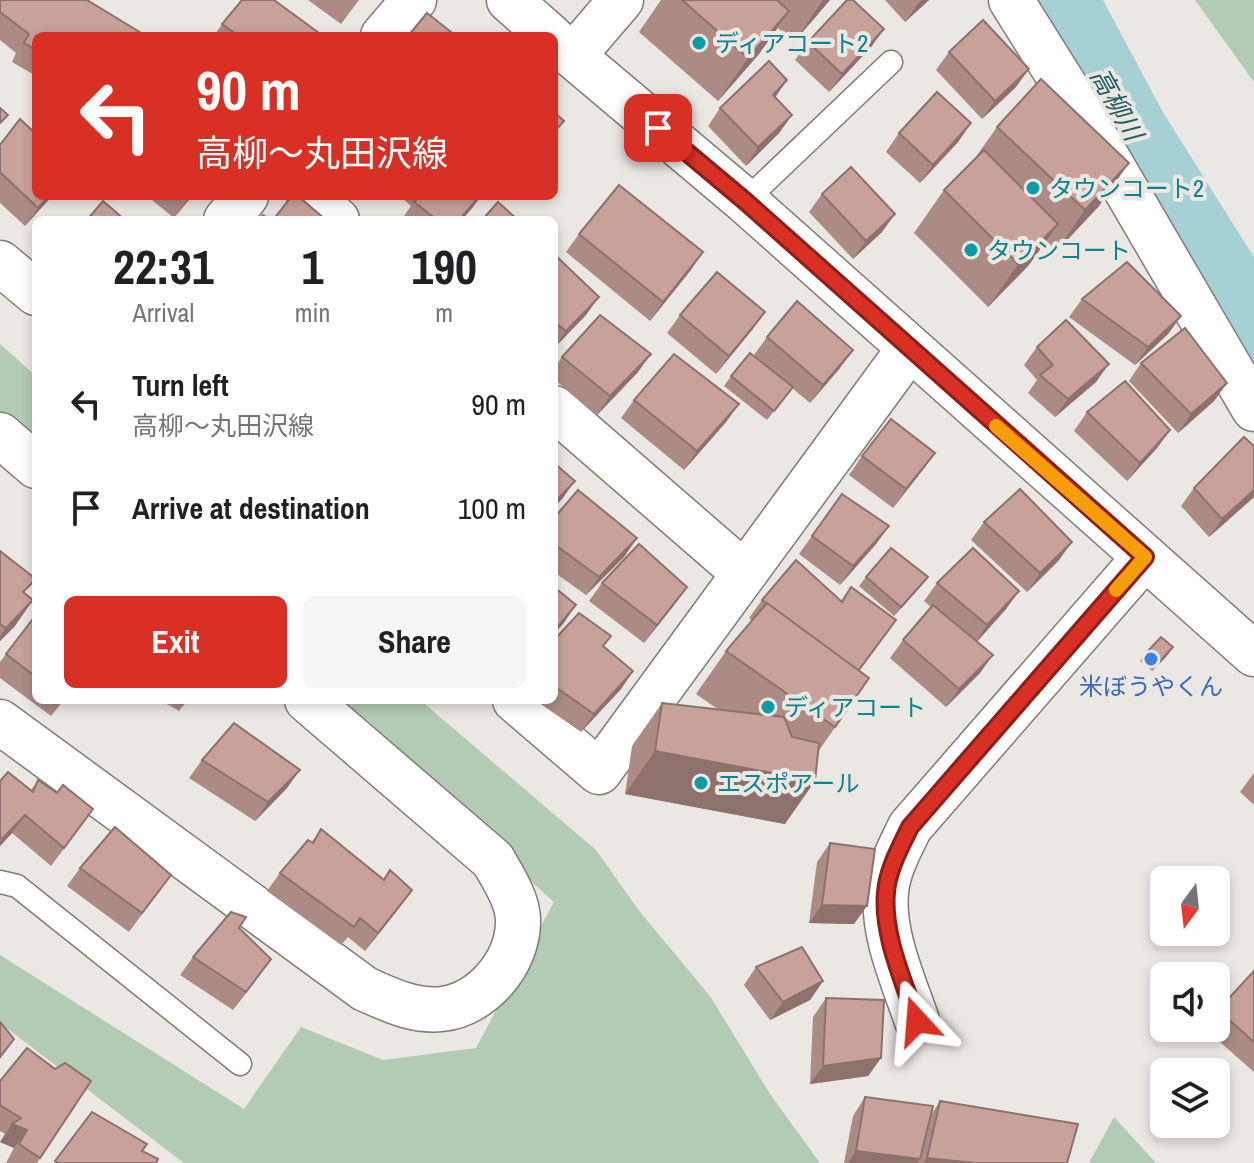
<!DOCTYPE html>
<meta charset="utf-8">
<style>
body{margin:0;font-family:"Archivo Narrow","Noto Sans JP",sans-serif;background:#f6f6f6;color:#202124;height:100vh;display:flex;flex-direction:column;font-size:30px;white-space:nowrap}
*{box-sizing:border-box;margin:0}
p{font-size:26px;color:#757577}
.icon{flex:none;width:44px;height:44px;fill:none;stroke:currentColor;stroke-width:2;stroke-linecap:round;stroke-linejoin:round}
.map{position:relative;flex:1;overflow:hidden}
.details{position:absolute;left:32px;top:216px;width:526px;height:488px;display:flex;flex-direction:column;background:#fff;border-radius:12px;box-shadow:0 4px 12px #0003}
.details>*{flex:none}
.banner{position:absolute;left:32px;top:32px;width:526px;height:168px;border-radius:12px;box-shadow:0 4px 12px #0003;background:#d93025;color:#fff;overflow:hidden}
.needle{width:52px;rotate:195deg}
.buttons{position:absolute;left:1150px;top:866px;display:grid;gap:16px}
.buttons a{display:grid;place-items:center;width:80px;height:80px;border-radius:12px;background:#fff;box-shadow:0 4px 12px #0003;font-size:40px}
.pin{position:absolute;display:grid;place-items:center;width:68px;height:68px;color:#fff;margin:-34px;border-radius:16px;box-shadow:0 4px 12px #0006}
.me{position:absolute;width:88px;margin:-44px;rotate:341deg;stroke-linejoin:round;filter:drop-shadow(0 0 6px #0008)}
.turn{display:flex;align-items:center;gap:28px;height:168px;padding:0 32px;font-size:36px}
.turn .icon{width:104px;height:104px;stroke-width:2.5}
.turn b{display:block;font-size:56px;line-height:68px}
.eta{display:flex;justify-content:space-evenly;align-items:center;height:136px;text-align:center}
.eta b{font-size:48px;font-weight:700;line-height:56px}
.cta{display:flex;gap:16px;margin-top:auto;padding:16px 32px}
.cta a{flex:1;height:92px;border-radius:12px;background:#d93025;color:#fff;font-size:32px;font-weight:700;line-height:92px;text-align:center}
.cta a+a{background:#f6f6f6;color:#202124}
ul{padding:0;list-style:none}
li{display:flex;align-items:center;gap:24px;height:104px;padding:0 32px}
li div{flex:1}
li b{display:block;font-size:30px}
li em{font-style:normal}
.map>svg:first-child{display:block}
.green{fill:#b2cbb5}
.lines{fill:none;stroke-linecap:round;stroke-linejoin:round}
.river{stroke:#a5d1d4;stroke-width:74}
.service-casing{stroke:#7f7c78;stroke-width:25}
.minor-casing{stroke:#7f7c78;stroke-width:47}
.tertiary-casing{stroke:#7f7c78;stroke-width:47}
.service{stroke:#fff;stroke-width:22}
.minor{stroke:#fff;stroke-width:44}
.tertiary{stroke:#fff;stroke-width:44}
.wall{fill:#ac8b84}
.shaded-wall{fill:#8c716c}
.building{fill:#c8a29a;stroke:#8c716c;stroke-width:2}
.route-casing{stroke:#8d1f18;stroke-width:20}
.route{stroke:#d93025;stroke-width:14}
.slow{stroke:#f59e0b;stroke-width:14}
.culture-dot{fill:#0f9aa8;stroke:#ebe7e3;stroke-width:3}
.shop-dot{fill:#3f7fe0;stroke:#ebe7e3;stroke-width:3}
.labels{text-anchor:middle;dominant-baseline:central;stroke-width:8;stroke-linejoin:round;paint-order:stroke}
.culture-label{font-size:24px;fill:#0d838f;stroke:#ebe7e3;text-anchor:start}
.shop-label{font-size:24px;fill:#366cbe;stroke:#ebe7e3}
.water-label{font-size:26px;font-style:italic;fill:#215d61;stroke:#ebe7e3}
</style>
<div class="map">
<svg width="1254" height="1163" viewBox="0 0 1254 1163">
<rect width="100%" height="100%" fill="#ebe7e3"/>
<!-- green -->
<g class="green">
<path d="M1195,0H1254V82Z"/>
<path d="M0,344L36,376V447L0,415Z"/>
<path d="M332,700H420L596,850L640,912L710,996L770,1094L820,1163H184L0,1023V955L244,1109L301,1027L383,1060L476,1048L554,902Z"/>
<path d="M1114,1117L1156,1163H1089Z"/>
</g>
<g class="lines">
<!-- river -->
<path class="river" d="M1061,0L1131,131L1254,327"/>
<!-- service casing -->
<g class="service-casing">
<g id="service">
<path d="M745,201L891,62"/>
<path d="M0,882L17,886L240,1064"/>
</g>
</g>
<!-- minor casing -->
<g class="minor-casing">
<g id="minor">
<path d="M1011,0L1073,99L1254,409"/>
<path d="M383,36L414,0"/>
<path d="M573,56L621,0"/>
<path d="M309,196L337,220"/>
<path d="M226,220L246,196"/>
<path d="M0,263L36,293"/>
<path d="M554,408L744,573"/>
<path d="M0,435L36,466"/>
<path d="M515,700L599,772L909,349"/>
<path d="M0,722L365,989C390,1000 414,1012 442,1009C483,1004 517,963 518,923C519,901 503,878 493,860L307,700"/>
<path d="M917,1021C904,982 882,935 886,892C888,869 900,848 910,827L1145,557"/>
</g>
</g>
<!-- tertiary casing -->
<g class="tertiary-casing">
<g id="tertiary">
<path d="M509,0L550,36"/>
<path d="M554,40L745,201L1254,654"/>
</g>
</g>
<!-- service -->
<use href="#service" class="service"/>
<!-- minor -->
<use href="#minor" class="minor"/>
<!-- tertiary -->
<use href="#tertiary" class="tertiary"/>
</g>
<!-- wall -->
<g class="wall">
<path d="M0,0L36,36V76L12,62L16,53L0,40Z"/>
<path d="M308,0H359L341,24Z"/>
<path d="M661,0H830L794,42L778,28L759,54L718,101L639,32Z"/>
<path d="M885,0H929L905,22Z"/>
<path d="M222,24L323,36H214Z"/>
<path d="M884,29L871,47L829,92L795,60L808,42Z"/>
<path d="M949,52L1016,87L982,119L936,70Z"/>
<path d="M787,80L775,97L792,115L779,133L746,166L708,126L720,108Z"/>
<path d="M971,123L958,142L920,183L886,152L899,133Z"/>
<path d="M997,127L1099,206L1055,253L1045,243L1028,266L988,307L914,233L944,190L973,161Z"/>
<path d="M0,145L52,196L25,226L0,203Z"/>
<path d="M822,194L882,232L853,259L809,212Z"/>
<path d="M147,196H192L174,218Z"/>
<path d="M400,196H481L462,220H401L411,206Z"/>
<path d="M579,234L703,252L690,271L650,321L566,252Z"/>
<path d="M554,254L586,315L554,348Z"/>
<path d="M1082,299L1181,316L1168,334L1135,365L1069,317Z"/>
<path d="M765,312L752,330L716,374L667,333L680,315Z"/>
<path d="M767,337L840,368L810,403L792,388L767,420L724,386L731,376L779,377L754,355Z"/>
<path d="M1037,347L1096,382L1055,417L1028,393L1037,380L1024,365Z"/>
<path d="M562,357L638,372L597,415L554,379V368Z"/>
<path d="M1141,363L1227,383L1214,401L1178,433L1129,381Z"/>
<path d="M634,400L739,404L726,422L684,470L621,418Z"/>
<path d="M1087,412L1170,430L1157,448L1127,481L1074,431Z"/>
<path d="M935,453L893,508L849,475L862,456Z"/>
<path d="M1194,488L1254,497L1209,537L1181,506Z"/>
<path d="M842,494L889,526L876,544L840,585L799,554Z"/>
<path d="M554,518L637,538L624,557L586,595L554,572Z"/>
<path d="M984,522L1059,560L1027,592L971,540Z"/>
<path d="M0,551L26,594L15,626L0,641Z"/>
<path d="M866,577L921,586L894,616L859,586Z"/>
<path d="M602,583L674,605L644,643L589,601Z"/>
<path d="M937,583L1006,609L977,641L980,673L946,707L890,658L903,640L931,607L924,601Z"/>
<path d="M851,587L896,620L859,671L869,678L818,752L785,824L625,794L632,746L662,703L719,710L696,694L726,651L752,621L749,618L762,600L841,601Z"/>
<path d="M36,615V700H64L51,716L0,678V662Z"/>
<path d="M554,640L604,647L633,671L621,689L581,732L535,700H554Z"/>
<path d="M1173,647L1166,657L1152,671L1140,661L1147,652Z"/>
<path d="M160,700H188L179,711Z"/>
<path d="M202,760L287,788L255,821L189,778Z"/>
<path d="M1254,773V805L1240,792Z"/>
<path d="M38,780L80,827L51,866L12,833L0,846V781L31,790Z"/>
<path d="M321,829L383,880L390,870L399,908L365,951L348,937L341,945L267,891L280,873L312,842Z"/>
<path d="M830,843L854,924L809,923L817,862Z"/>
<path d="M80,868L171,875L129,932L67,886Z"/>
<path d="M239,928L271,959L233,1010L180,975L193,957Z"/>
<path d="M756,967L823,981L810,1000L770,1020L744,985Z"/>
<path d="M1254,971V1072L1205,1029L1216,1028V1013Z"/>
<path d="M826,998L881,1058L868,1076L810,1084L813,1017Z"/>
<path d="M55,1069L91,1081L37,1163H6L14,1148L0,1142L5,1134L0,1131V1081Z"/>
<path d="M865,1097L931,1115L940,1101L1067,1163H844L853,1116Z"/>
</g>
<!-- shaded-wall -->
<g class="shaded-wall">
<path d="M823,0H830L794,42Z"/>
<path d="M922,0H929L905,22L918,4Z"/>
<path d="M789,11L759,54L718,101L748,58Z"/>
<path d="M884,29L871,47L829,92L842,74Z"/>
<path d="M1029,69L1016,87L982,119L995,101Z"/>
<path d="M787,80L774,99L773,95Z"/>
<path d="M792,115L779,133L746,166L758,147Z"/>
<path d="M971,123L958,142L920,183L933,165Z"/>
<path d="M1129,163L1099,206L1055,253L1085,210Z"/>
<path d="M49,196H52L25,226L38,208Z"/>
<path d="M190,196H192L174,218Z"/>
<path d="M480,196H481L473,207L462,220H459Z"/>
<path d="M895,214L882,232L853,259L866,241Z"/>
<path d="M1058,224L1028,266L988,307L1018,264Z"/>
<path d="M703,252L690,271L650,321L663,302Z"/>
<path d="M599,297L586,315L554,348L566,331Z"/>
<path d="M765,312L752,330L716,374L729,356Z"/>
<path d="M1181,316L1168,334L1135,365L1148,347Z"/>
<path d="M853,350L840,368L810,403L823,385Z"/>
<path d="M651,354L638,372L597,415L610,396Z"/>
<path d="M1109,364L1096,382L1055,417L1068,399Z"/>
<path d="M1227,383L1214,401L1178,433L1191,414Z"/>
<path d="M739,404L726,422L684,470L697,451Z"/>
<path d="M1170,430L1157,448L1127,481L1140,463Z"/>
<path d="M935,453L922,471L893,508L906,489Z"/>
<path d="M575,481L562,499L554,508V503Z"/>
<path d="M1254,490V497L1209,537L1222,519Z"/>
<path d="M889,526L876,544L840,585L853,566Z"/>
<path d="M637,538L624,557L586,595L599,577Z"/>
<path d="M1072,542L1059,560L1027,592L1040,573Z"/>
<path d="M928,577L921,586L894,616L901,607Z"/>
<path d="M687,587L674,605L644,643L657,625Z"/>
<path d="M1019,591L1006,609L975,644L987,625Z"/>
<path d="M33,600L15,626L0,641V636L6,628Z"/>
<path d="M576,605L563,624L554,634V631Z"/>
<path d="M1173,647L1166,657L1152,671L1159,662Z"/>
<path d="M993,655L980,673L946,707L959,689Z"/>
<path d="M633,671L621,689L581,732L594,714Z"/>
<path d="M655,751L815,781L785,824L625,794Z"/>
<path d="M300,770L287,788L255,821L268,802Z"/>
<path d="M25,815L12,833L0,846V842L2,839Z"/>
<path d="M412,890L399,908L365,951L378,933Z"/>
<path d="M822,905L867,906L854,924L809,923Z"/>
<path d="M271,959L258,977L233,1010L246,992Z"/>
<path d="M823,981L810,1000L770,1020L783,1002Z"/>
<path d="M881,1058L868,1076L810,1084L823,1066Z"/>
<path d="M12,1124L27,1130L14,1148L0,1142Z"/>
<path d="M856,1151L920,1159L917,1163H848Z"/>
<path d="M927,1158L974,1163H923Z"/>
</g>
<!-- building -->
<g class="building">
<path d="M0,0H87L146,36H36V50L24,43L29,34L0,12Z"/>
<path d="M242,0H274L323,36H239L222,24Z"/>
<path d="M682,0H777L789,11L748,58Z"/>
<path d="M847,0H853L884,29L842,74L808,42Z"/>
<path d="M427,13L456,36H408Z"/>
<path d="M983,20L1029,69L995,101L949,52Z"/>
<path d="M769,61L787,80L773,95L792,115L758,147L720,108Z"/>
<path d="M1041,79L1129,163L1085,210L997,127Z"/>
<path d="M937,92L971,123L933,165L899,133Z"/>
<path d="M0,108L8,115L0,123Z"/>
<path d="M554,112L564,121L554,132Z"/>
<path d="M20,119L36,134V196H49L38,208L0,172V145Z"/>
<path d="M984,150L1058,224L1018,264L944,190Z"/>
<path d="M851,167L895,214L866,241L822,194Z"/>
<path d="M619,185L703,252L663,302L579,234Z"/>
<path d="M292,196H298L326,220H273Z"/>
<path d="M420,196H480L459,220H437L414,202Z"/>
<path d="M103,201L125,220H87Z"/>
<path d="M498,202L518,220H482Z"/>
<path d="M263,215L271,220H259Z"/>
<path d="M554,254L599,297L566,331L554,322Z"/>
<path d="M1127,262L1181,316L1148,347L1082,299Z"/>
<path d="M717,272L765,312L729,356L680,315Z"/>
<path d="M797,301L853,350L823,385L767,337Z"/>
<path d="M600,315L651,354L610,396L562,357Z"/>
<path d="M1066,320L1109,364L1068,399L1040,375L1053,365L1037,347Z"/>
<path d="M1185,328L1227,383L1191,414L1141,363Z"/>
<path d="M750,353L793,387L774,411L731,376Z"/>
<path d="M674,354L739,404L697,451L634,400Z"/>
<path d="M1125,381L1170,430L1140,463L1087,412Z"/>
<path d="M891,419L935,453L906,489L862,456Z"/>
<path d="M1244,437L1254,446V490L1222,519L1194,488Z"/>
<path d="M554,463L575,481L554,503Z"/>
<path d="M1020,489L1072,542L1040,573L984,522Z"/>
<path d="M578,490L637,538L599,577L554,544V518Z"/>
<path d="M842,494L889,526L853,566L812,536Z"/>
<path d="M639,544L687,587L657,625L602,583Z"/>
<path d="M891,548L928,577L901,607L866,577Z"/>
<path d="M973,548L1019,591L987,625L937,583Z"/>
<path d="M0,551L36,579L23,592L33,600L6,628L0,624Z"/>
<path d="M796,560L842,602L851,587L896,620L858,671L762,600Z"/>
<path d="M554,587L576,605L554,631Z"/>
<path d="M767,603L869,678L835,727L726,651Z"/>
<path d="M933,605L993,655L959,689L903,640Z"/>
<path d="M579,613L611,636L603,646L633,671L594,714L554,686V640Z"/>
<path d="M36,615V677L6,654Z"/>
<path d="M1161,637L1173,647L1159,662L1147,652Z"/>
<path d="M662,703L784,717L792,737L819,743L815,781L655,751Z"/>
<path d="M234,723L300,770L268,802L202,760Z"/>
<path d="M8,772L33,792L38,780L57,793L63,785L93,809L64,848L25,815L2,839L0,837V781Z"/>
<path d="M115,827L171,875L142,913L80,868Z"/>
<path d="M321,829L384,880L390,870L412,890L378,933L360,918L354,927L280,873L308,840L313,843Z"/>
<path d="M830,843L875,849L867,906L822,905Z"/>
<path d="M231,912L246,917L239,928L271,959L246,992L193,957Z"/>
<path d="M802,947L823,981L783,1002L756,967Z"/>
<path d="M1254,971V1042L1218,1010Z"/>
<path d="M826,998L884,1000L881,1058L823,1066Z"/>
<path d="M0,1022L14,1039L0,1057Z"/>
<path d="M27,1048L55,1069L65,1063L91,1081L40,1158L19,1144L27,1130L12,1124L21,1118L0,1105V1081Z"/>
<path d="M865,1097L933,1106L920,1159L856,1151Z"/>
<path d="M940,1101L1078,1124L1067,1163H974L927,1158Z"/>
<path d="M92,1112L147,1144L142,1151L158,1159L156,1163H58L55,1161Z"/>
</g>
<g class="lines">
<!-- route casing -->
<g class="route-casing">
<path id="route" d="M658,128L745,201L1145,557L910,827C900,848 888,869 886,892C882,935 904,982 917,1021"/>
</g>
<!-- route -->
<use href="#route" class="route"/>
<!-- slow -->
<path class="slow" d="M996,426L1145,557L1116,590"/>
</g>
<!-- markers -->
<g class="culture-dot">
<circle cx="699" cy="43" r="8"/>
<circle cx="1033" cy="188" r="8"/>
<circle cx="971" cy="250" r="8"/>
<circle cx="768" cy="707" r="8"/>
<circle cx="701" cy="783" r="8"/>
</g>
<circle class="shop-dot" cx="1151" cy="659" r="8"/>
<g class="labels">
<!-- culture labels -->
<g class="culture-label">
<text x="715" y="43">ディアコート2</text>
<text x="1049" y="188">タウンコート2</text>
<text x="987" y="250">タウンコート</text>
<text x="784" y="707">ディアコート</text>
<text x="717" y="783">エスポアール</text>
</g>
<!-- shop labels -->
<g class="shop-label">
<text x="1151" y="686">米ぼうやくん</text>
</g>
<!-- water labels -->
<g class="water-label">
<text transform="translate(1117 104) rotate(61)">高柳川</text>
</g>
</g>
</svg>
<div class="buttons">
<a><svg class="needle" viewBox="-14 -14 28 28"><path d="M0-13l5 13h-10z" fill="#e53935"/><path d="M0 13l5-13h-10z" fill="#757577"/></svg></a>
<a><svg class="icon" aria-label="sound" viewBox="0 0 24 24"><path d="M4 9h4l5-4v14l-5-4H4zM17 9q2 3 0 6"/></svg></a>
<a><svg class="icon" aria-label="layers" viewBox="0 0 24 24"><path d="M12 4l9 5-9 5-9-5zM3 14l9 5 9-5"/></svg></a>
</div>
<div class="pin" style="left:658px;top:128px;background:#d93025"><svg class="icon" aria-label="arrive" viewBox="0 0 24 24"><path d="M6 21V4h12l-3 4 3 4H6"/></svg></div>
<svg class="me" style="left:917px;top:1021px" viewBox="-20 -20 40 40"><path d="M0-17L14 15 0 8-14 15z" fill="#d93025" stroke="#fff" stroke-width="4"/></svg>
<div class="banner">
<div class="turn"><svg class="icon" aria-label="left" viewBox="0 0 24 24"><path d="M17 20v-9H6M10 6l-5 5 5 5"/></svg><div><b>90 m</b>高柳～丸田沢線</div></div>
</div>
<section class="details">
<div class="eta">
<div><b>22:31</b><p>Arrival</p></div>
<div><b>1</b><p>min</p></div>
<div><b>190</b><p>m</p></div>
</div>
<ul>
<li><svg class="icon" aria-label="left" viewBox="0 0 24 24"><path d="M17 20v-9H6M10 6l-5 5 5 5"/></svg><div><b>Turn left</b><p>高柳～丸田沢線</p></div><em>90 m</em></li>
<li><svg class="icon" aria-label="arrive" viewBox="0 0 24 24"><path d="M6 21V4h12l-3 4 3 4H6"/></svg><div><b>Arrive at destination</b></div><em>100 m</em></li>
</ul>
<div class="cta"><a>Exit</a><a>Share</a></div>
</section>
</div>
